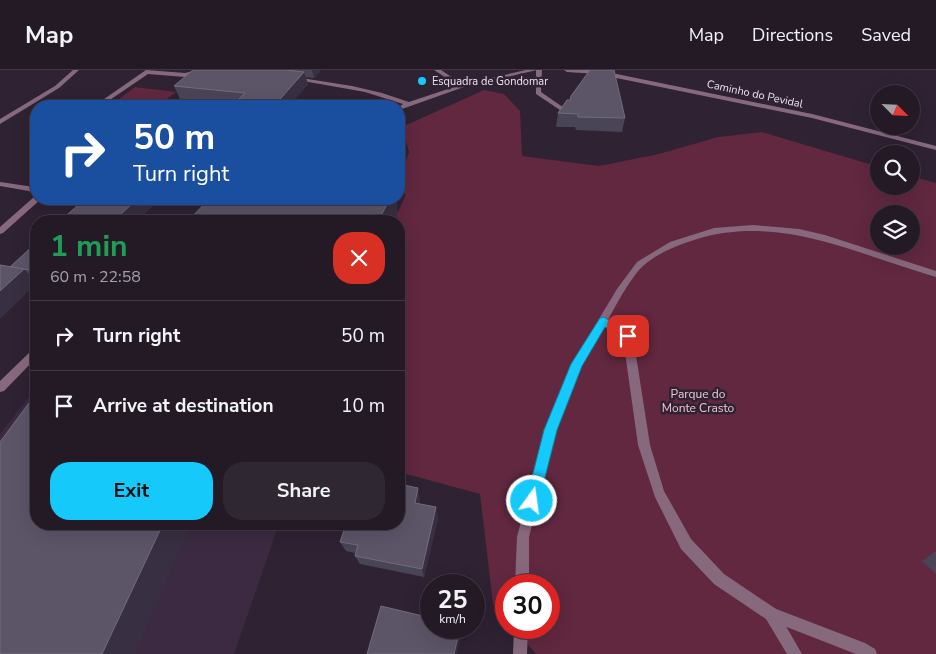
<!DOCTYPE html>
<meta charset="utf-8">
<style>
body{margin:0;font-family:"Nunito Sans",sans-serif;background:#2f2732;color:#f1f3f6;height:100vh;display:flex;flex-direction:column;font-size:19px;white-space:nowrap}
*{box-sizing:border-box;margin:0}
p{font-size:16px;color:#a3a1a7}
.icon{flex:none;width:28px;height:28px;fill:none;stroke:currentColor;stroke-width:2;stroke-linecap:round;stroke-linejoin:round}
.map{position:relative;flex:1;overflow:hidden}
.sheet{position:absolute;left:30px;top:145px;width:375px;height:315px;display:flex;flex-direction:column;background:#231a26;border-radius:20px;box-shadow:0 5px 20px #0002,0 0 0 1px #403843}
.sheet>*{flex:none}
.guide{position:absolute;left:30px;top:30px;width:375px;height:105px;border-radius:20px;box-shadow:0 5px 20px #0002,0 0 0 1px #403843;background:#1a4fa0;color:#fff;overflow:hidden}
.needle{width:32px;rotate:114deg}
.controls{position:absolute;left:870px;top:15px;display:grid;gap:10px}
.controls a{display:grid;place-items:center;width:50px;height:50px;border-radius:50%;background:#231a26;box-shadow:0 5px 20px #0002,0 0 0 1px #403843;font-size:25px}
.speed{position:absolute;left:420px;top:504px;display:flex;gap:10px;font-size:25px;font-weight:700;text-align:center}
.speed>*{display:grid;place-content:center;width:65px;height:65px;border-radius:50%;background:#231a26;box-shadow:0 5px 20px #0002,0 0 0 1px #403843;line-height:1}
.speed small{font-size:12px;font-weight:400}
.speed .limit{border:8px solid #d22;background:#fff;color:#111}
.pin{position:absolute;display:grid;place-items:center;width:42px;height:42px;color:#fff;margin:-21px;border-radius:10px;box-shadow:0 2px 8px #0006}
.me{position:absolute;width:55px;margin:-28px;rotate:14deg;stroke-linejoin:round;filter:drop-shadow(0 0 4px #0008)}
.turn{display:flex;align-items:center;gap:18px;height:105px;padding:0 20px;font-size:22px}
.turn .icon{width:65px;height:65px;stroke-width:2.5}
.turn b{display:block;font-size:35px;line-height:42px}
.round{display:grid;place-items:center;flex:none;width:52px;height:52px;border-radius:20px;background:#2f2732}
.head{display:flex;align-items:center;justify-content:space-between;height:85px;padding:0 20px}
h1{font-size:30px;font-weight:700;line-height:38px;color:#1e9e55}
.primary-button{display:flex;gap:10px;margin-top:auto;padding:10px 20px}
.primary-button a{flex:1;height:58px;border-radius:20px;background:#15cafb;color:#111;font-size:20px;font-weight:700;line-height:58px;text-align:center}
.primary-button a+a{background:#2f2732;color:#f1f3f6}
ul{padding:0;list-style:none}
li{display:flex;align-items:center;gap:15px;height:70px;padding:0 20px;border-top:1px solid #403843}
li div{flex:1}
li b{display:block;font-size:19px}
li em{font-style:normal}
header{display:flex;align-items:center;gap:30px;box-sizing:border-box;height:70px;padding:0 25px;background:#231a26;border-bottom:1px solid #403843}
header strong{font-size:24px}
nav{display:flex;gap:28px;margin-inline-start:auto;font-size:18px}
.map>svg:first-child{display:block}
.built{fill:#3b2a41}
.green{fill:#612840;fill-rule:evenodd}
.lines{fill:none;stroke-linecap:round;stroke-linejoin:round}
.service{fill:#87697e;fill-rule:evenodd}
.minor{fill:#87697e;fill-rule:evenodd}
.tertiary{fill:#87697e;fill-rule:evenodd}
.wall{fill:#4a4457}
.shaded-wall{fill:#382f42}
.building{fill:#5c5568;stroke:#726c7d}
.route{fill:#15cafb;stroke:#0e83a3}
.poi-dot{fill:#15cafb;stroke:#2f2233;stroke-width:2}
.labels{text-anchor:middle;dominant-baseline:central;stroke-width:5;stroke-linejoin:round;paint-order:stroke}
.far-poi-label{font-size:11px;fill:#ede4ef;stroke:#2f2233;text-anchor:start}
.far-street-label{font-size:11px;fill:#ede4ef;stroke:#2f2233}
.park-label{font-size:12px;fill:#f1c5d4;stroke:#2f2233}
</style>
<header>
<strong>Map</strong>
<nav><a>Map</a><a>Directions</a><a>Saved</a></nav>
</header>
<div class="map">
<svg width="936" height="584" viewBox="0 0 936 584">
<rect width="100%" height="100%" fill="#2f2233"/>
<!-- built -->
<path class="built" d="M36,318V454H279L234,584H0V364Z"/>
<!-- green -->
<g class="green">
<path d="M135,17L176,22L158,36H110Z"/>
<path d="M484,20L504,24L520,41L522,86L599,96L659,84L718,67L762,62L879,97V116H911V106L936,113V584H536L514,558H549V515H506V549L493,534L480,424L399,402V151H394L406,124L399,123V110L409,82L402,57ZM879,144H911V176H879Z"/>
</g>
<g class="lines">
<!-- service -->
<g class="service">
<path d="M434,0H441L465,16L460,17Z"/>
<path d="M536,0H542L541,22L567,40V42H563L536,24Z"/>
<path d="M771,537L865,573L875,579L877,584H856L766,549L764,544L766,539Z"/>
</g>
<!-- minor -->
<g class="minor">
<path d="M146,0L185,3L198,0L204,1L185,7L148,4L101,36H94Z"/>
<path d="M526,0H537L464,17L402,39L399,37L403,34L365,22L292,9L295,7L352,16L382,23L409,32L460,15Z"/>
<path d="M564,0H597L812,44L936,76V80L812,48L597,4L567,2Z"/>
<path d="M0,112L34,117L36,120V126L29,121L0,116Z"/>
<path d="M34,127L41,129L3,163L0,164V157Z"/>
<path d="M753,155L799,159L825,165L936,201V207C856,184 779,143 694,170C677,175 656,184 643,196C631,207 616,235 608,250L631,263L633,266L650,375L664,421L691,469L724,504L776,539L802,584H787L766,549L714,514L681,479L655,427L638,375L623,268L604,256L582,295L557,360L529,467V515H515L517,467L545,360L572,294L617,219L637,192L670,172L714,158Z"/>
<path d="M36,278V288L4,321L0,322V311L33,279Z"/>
<path d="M514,558H528L527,584H513Z"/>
</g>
<!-- tertiary -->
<path class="tertiary" d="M73,0H79L59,18L0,54V49L55,16Z"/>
</g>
<!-- wall -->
<g class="wall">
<path d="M193,0H321L314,8L306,7L308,15L234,35L180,29L174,16Z"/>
<path d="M567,30L625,48L622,62L576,60L575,57H556L558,43Z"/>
<path d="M159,129L137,151H60Z"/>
<path d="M36,173V214L10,197Z"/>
<path d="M420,429L419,434L438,448L424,507L360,494L355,486V483L346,481L340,472Z"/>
<path d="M936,481V504L922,491Z"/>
</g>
<!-- shaded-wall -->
<g class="shaded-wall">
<path d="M312,0H321L314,8Z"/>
<path d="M304,2L308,15L289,36H274Z"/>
<path d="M137,129H159L137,151H119L117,148Z"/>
<path d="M390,129H396L398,143L394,151H378Z"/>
<path d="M100,146L104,151H95Z"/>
<path d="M24,199L36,212V214L0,249V221Z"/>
<path d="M418,418L420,429L417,444L415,433Z"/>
<path d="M436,437L438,448L424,507L422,499Z"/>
<path d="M163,454H191L135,584H102Z"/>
<path d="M460,558L461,564L457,584H454Z"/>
</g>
<!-- building -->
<g class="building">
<path d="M193,0H287L304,2L274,36H232L245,23L174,16Z"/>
<path d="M590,0H614L625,48L578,47V44L558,43L567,30H570L571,26Z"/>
<path d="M85,129H137L117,148L100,146L95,151H60Z"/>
<path d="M209,129H390L378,151H188Z"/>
<path d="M36,173V201L10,197Z"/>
<path d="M0,195L24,199L0,221Z"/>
<path d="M29,333H36V454H163L102,584H0V372Z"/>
<path d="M399,414L418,418L415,433L436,437L422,499L355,486L358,475L340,472L346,454H399Z"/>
<path d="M381,536L431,548V558H460L454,584H367Z"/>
</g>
<!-- route -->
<path class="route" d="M604,247L633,266L628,270L605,257L582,296L557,360L539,431L537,436L532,438L528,436L526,431L544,360L571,294L600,248Z"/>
<!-- markers -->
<circle class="poi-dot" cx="422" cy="11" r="5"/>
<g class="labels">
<!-- far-poi labels -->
<g class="far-poi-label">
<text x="432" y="11">Esquadra de Gondomar</text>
</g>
<!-- far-street labels -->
<g class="far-street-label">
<text transform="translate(755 24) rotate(12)">Caminho do Pevidal</text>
</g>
<!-- park labels -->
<g class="park-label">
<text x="698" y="324">Parque do<tspan x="698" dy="14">Monte Crasto</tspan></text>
</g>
</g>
</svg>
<div class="controls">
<a><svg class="needle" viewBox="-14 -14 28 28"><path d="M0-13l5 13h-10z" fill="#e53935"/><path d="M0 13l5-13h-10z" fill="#a3a1a7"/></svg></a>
<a><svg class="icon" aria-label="search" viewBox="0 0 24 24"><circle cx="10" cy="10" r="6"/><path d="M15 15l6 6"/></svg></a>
<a><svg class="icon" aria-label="layers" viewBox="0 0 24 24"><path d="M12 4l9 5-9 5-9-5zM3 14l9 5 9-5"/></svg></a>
</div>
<div class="speed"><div>25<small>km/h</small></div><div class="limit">30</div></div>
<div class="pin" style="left:628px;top:266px;background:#d93025"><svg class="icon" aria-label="arrive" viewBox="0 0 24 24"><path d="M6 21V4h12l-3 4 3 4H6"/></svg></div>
<svg class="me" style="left:532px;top:431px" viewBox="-20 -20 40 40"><circle r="17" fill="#15cafb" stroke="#fff" stroke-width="3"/><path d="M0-11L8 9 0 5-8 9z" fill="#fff"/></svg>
<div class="guide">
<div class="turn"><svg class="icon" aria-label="right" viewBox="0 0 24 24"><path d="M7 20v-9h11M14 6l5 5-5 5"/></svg><div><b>50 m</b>Turn right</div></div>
</div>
<section class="sheet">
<div class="head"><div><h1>1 min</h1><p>60 m · 22:58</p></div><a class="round" style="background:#d93025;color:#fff"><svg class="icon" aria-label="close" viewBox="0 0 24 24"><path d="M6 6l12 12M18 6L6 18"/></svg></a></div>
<ul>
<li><svg class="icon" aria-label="right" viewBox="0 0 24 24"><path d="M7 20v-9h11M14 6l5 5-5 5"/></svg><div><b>Turn right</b></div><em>50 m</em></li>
<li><svg class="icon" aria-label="arrive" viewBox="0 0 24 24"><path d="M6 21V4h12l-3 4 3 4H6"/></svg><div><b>Arrive at destination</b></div><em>10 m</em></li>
</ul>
<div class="primary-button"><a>Exit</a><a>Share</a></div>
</section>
</div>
